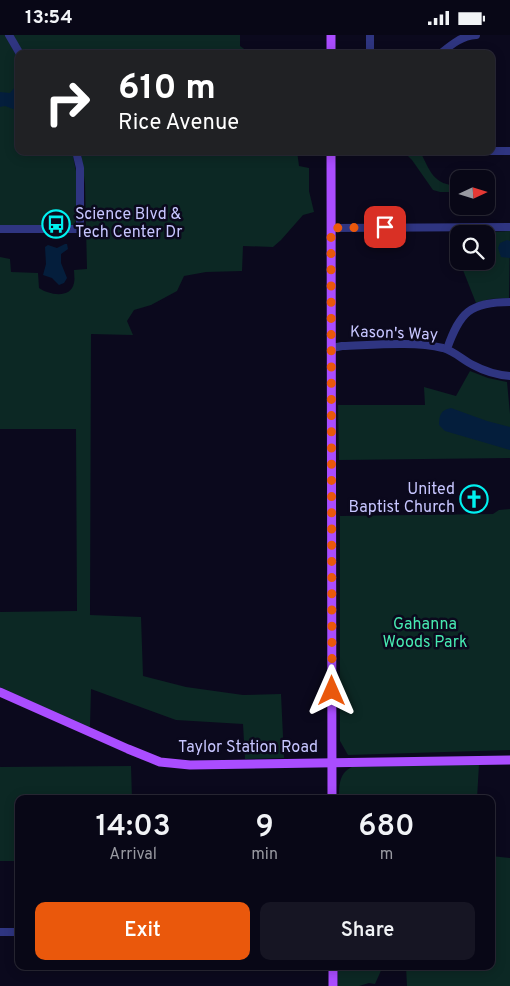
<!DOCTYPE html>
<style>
body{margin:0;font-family:Overpass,sans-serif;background:#161523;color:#f1f3f6;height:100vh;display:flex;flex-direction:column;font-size:19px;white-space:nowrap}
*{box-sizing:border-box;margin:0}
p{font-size:16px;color:#9899a1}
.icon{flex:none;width:28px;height:28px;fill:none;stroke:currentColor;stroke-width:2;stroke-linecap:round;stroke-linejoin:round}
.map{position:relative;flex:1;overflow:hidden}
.sheet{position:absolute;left:15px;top:760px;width:480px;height:175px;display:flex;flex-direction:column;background:#080716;border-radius:10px;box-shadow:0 2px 12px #0003,0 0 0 1px #292835}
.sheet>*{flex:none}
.banner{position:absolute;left:15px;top:15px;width:480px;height:105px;border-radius:10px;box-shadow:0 2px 12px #0003,0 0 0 1px #292835;background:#202124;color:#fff;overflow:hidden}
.needle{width:32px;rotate:86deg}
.controls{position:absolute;left:450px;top:135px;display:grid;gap:10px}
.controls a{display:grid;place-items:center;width:45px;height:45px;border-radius:10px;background:#080716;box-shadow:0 2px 12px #0003,0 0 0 1px #292835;font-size:25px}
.pin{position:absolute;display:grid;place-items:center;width:42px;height:42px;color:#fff;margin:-21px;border-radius:10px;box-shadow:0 2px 8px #0006}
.me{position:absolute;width:55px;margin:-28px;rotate:0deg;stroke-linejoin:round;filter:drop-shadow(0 0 4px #0008)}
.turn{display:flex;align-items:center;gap:18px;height:105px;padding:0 20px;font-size:22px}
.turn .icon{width:65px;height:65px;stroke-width:2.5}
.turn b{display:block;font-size:35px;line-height:42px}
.eta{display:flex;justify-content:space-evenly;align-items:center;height:85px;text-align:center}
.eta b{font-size:30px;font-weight:600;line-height:35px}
.action{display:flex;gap:10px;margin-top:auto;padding:10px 20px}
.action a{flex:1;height:58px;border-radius:10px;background:#ea580c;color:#fff;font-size:20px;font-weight:600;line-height:58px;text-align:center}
.action a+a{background:#161523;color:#f1f3f6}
.status{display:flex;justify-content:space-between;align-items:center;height:35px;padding:0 25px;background:#080716;direction:ltr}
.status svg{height:14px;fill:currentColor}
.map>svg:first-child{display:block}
.green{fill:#0c2824}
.water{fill:#041e3c}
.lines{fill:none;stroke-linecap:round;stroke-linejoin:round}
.minor{stroke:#2f3581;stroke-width:8}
.major{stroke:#aa4dff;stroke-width:9}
.route{stroke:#ea580c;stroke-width:9;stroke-dasharray:0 16.2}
.labels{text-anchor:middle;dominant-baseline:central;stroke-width:5;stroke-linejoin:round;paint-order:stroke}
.poi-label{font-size:16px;fill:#c7c6ff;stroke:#0b091d;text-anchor:start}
.street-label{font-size:16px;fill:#c7c6ff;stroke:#0b091d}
.park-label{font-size:16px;fill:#47eab1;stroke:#0b091d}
</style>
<div class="status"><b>13:54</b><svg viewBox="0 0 49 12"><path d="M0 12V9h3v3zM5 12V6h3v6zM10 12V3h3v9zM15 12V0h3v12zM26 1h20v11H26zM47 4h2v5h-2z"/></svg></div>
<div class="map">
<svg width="510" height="951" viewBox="0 0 510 951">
<rect width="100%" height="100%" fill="#0b091d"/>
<!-- green -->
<g class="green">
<path d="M0,0H5L19,25V116H72L76,136V186L73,191H0Z"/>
<path d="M13,0H240V11L251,19H24Z"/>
<path d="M81,116H297L299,131L309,133V156L314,177L303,180L281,205L273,212L243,211L242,236L206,237L184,241L177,256L151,270L134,275L127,286L133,300L91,299L90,580L141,582L143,641L186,652L243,660L281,659L284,723L245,724L243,689L176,685L91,654L90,691L89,693L0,652V577L77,576L76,394H0V222L10,224L11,237L38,238L39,253C49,260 71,264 74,248C75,244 74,239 74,235L87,234L85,149Z"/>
<path d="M339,116H420C430,136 433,150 459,151V157H440L433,155L412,125L408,121L339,120Z"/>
<path d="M510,196L509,263L490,264L476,268L461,230L493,229L492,197Z"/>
<path d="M470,336L488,343L507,347L510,379V423L339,425L338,370H425L424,352L456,361Z"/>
<path d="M510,474V715L348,720L340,706V481L493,479L499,475Z"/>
<path d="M479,729L477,764H339C339,750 339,738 352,732Z"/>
<path d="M131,731L132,764H19V826H0V732Z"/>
<path d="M491,821L510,823V951H407L406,931H491Z"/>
<path d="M338,931H383L375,949L369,948L359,951H338Z"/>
</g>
<!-- water -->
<g class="water">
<path d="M16,51L19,52V76L5,71L0,72V57L10,58Z"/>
<path d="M507,205L510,206V223L501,222L498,213L500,208Z"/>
<path d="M65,209H67L68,214L61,219V228L67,243L64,248L59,250L52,243L43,240L46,229L45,212L48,210L57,213Z"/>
<path d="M451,373L487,386L510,392V415L445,396L439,390C439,380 441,375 451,373Z"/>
</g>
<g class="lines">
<!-- minor -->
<g class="minor">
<path d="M9,0L20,19"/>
<path d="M370,0V19"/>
<path d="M440,19C451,10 461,1 476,0"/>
<path d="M474,116H510"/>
<path d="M331,193L510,192"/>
<path d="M0,194H80V133L76,116"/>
<path d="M332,313L342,311C373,310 414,306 443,313C454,316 463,325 473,330C484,336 498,340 510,341"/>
<path d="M447,314C460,277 470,267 510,267"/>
<path d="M0,897H19"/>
</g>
<!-- major -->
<g class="major">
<path d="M331,0V19"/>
<path d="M331,116L332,764"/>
<path d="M0,657L128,714L160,727L190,730L510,725"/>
<path d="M333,951V931"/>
</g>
</g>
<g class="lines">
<!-- route -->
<path class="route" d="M332,656L331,193L385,192"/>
</g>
<!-- icons -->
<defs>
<g id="bus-ring" transform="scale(1.4375)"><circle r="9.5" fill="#0b091d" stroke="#00f1f0" stroke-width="1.5"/><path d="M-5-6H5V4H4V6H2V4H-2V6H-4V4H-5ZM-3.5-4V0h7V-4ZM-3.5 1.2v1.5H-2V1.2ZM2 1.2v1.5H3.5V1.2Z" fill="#00f1f0"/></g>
<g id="church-ring" transform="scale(1.4375)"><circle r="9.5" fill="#0b091d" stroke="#00f1f0" stroke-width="1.5"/><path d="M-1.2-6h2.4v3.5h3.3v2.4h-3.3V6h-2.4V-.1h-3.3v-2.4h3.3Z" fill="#00f1f0"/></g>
</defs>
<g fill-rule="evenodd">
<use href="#bus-ring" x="56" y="189"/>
<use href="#church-ring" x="474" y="464"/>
</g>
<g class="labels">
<!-- poi labels -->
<g class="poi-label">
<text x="75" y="180">Science Blvd &amp;<tspan x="75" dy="18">Tech Center Dr</tspan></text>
<text x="455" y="455" text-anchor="end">United<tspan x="455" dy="18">Baptist Church</tspan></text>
</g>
<!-- street labels -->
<g class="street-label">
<text transform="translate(394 299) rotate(2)">Kason's Way</text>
<text x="248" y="713">Taylor Station Road</text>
</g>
<!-- park labels -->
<g class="park-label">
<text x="425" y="590">Gahanna<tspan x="425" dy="18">Woods Park</tspan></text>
</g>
</g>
</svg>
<div class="controls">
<a><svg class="needle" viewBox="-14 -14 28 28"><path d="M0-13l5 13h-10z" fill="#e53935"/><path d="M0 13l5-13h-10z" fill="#9899a1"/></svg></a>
<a><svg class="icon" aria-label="search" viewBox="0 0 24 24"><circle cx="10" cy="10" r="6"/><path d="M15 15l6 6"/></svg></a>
</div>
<div class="pin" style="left:385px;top:192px;background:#d93025"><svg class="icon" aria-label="arrive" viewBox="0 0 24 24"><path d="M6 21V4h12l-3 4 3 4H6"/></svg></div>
<svg class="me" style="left:332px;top:656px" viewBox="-20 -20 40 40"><path d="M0-17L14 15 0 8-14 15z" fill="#ea580c" stroke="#fff" stroke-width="4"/></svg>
<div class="banner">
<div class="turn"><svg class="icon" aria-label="right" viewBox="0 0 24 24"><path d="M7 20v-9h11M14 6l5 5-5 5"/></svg><div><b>610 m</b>Rice Avenue</div></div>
</div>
<section class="sheet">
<div class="eta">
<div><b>14:03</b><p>Arrival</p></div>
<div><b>9</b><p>min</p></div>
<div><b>680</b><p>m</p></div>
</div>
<div class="action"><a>Exit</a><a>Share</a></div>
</section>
</div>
